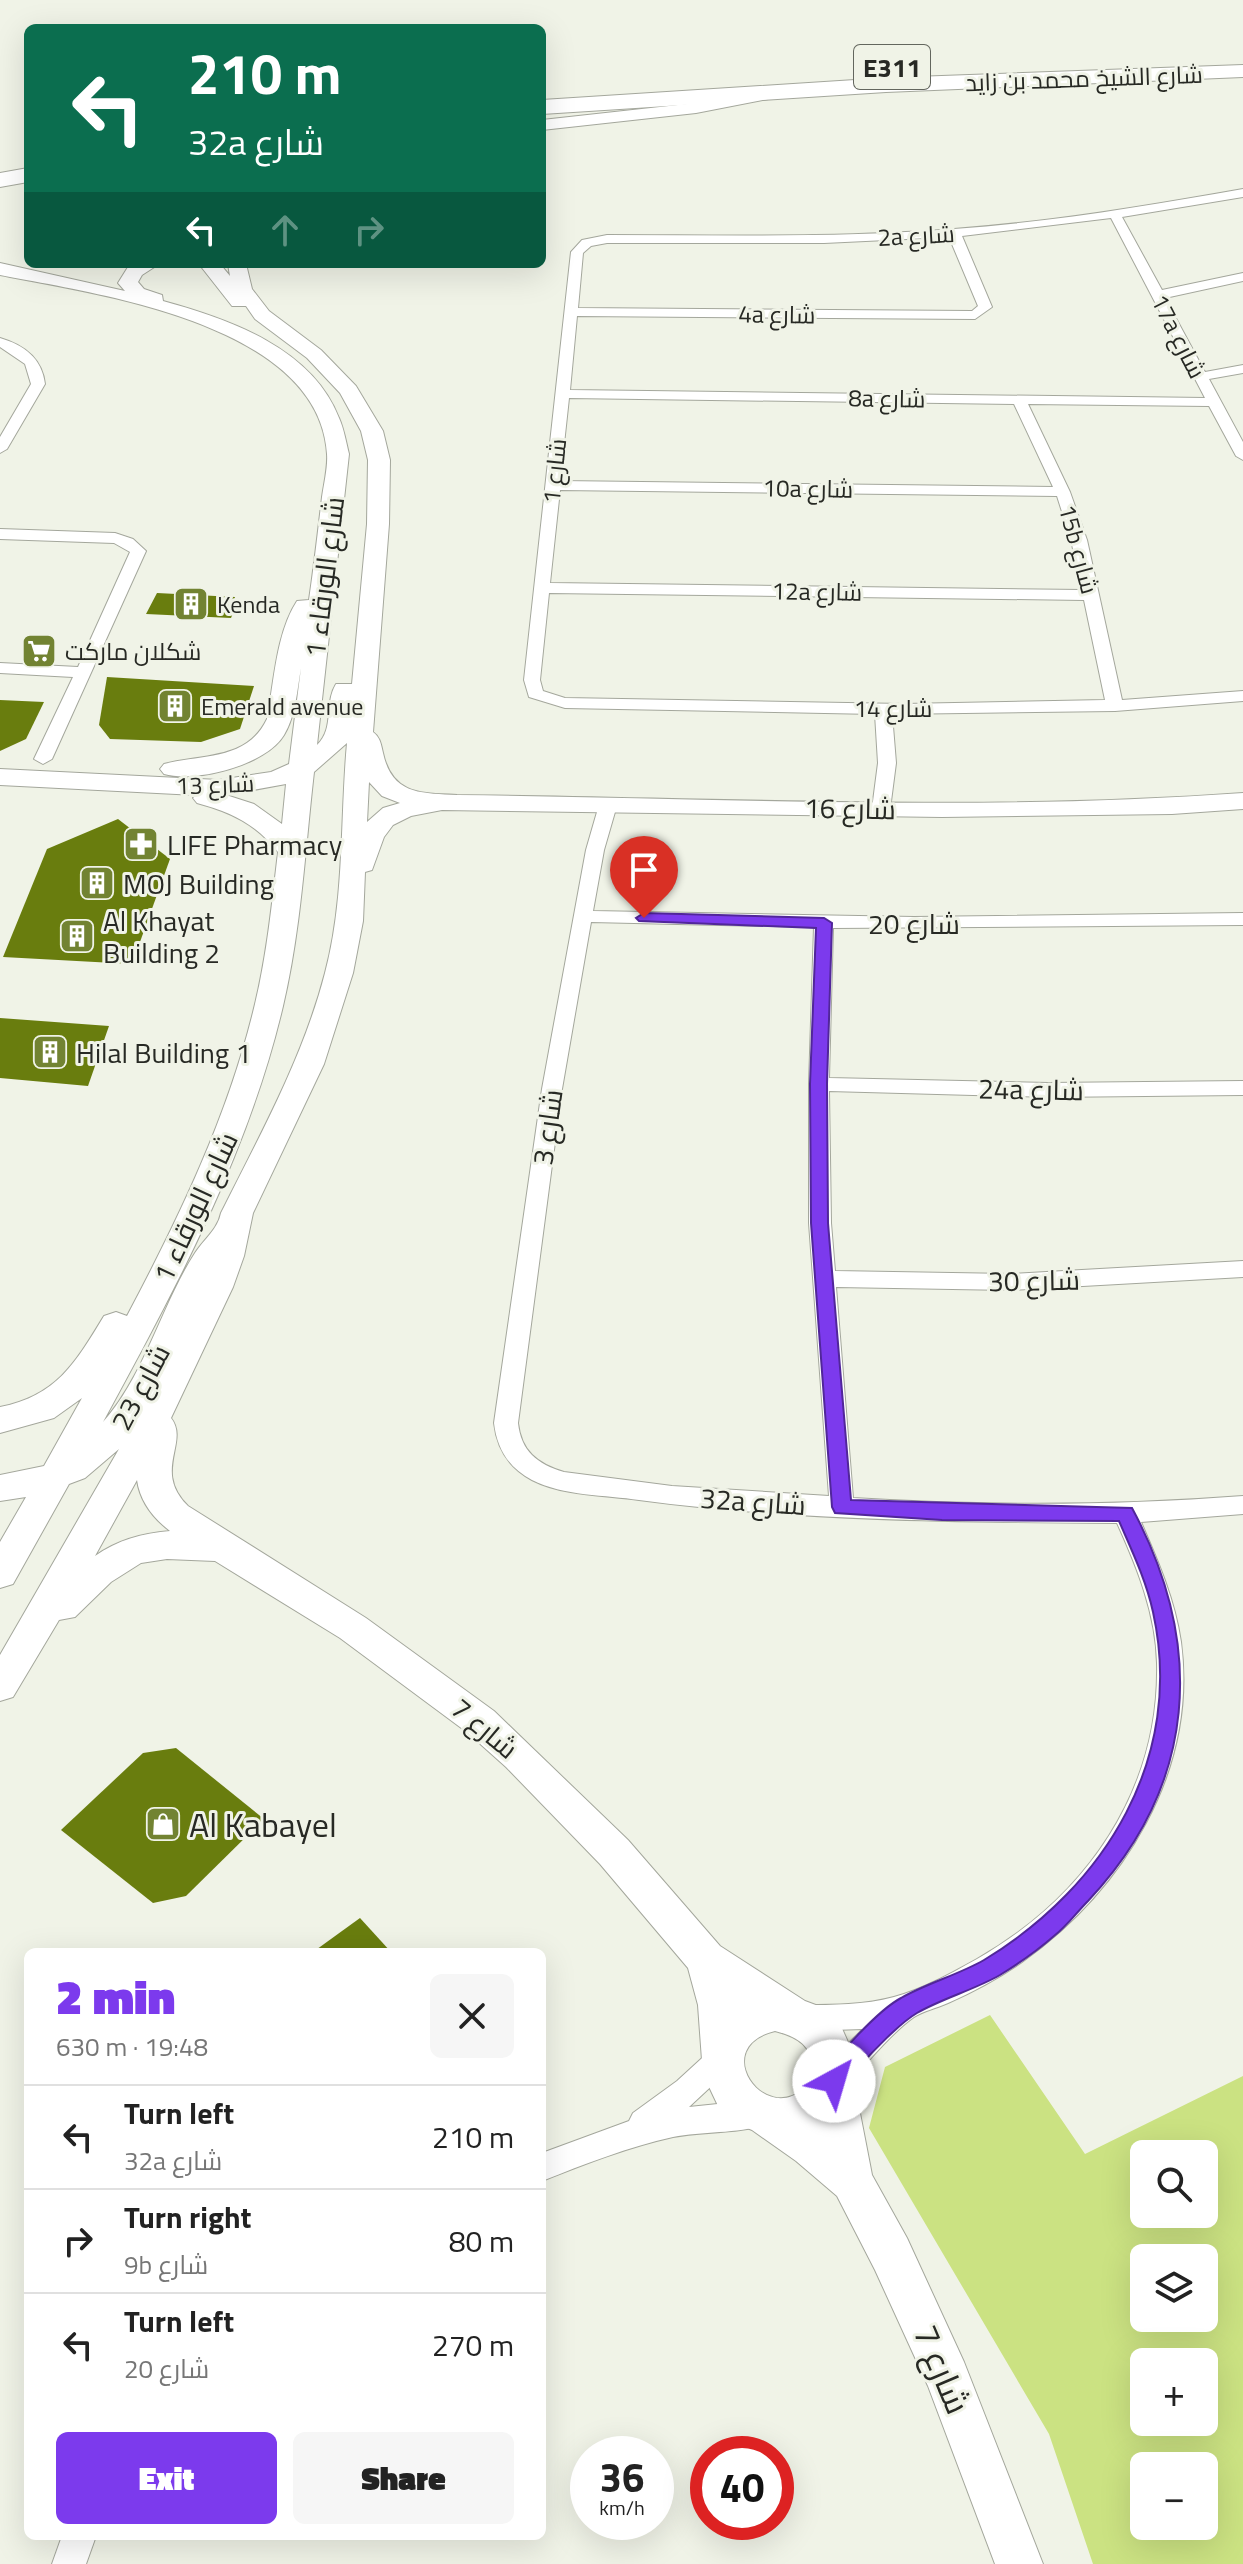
<!DOCTYPE html>
<meta charset="utf-8">
<style>
body{margin:0;font-family:"Titillium Web",Cairo,sans-serif;background:#f6f6f6;color:#222;height:100vh;display:flex;flex-direction:column;font-size:30px;white-space:nowrap}
*{box-sizing:border-box;margin:0}
p{font-size:26px;color:#767676}
.icon{flex:none;width:44px;height:44px;fill:none;stroke:currentColor;stroke-width:2;stroke-linecap:round;stroke-linejoin:round}
.map{position:relative;flex:1;overflow:hidden}
.sheet{position:absolute;left:24px;top:1948px;width:522px;height:592px;display:flex;flex-direction:column;background:#fff;border-radius:12px;box-shadow:0 8px 32px #0002}
.sheet>*{flex:none}
.guide{position:absolute;left:24px;top:24px;width:522px;height:244px;border-radius:12px;box-shadow:0 8px 32px #0002;background:#0b6e4f;color:#fff;overflow:hidden}
.controls{position:absolute;left:1130px;top:2140px;display:grid;gap:16px}
.controls a{display:grid;place-items:center;width:88px;height:88px;border-radius:12px;background:#fff;box-shadow:0 8px 32px #0002;font-size:40px}
.speed{position:absolute;left:570px;top:2436px;display:flex;gap:16px;font-size:40px;font-weight:700;text-align:center}
.speed>*{display:grid;place-content:center;width:104px;height:104px;border-radius:50%;background:#fff;box-shadow:0 8px 32px #0002;line-height:1}
.speed small{font-size:20px;font-weight:400}
.speed .limit{border:12px solid #d22;background:#fff;color:#111}
.pin{position:absolute;display:grid;place-items:center;width:68px;height:68px;color:#fff;margin:-82px -34px;border-radius:50% 50% 50% 0;rotate:-45deg;box-shadow:0 0 8px #0007}
.pin .icon{rotate:45deg}
.me{position:absolute;width:88px;margin:-44px;rotate:39deg;stroke-linejoin:round;filter:drop-shadow(0 0 6px #0008)}
.turn{display:flex;align-items:center;gap:28px;height:168px;padding:0 32px;font-size:36px}
.turn .icon{width:104px;height:104px;stroke-width:2.5}
.turn b{display:block;font-size:56px;line-height:68px}
.lanes{display:flex;align-items:center;height:76px;padding:0 32px;background:#0003;justify-content:center;gap:40px;direction:ltr}
.lanes .off{opacity:.35}
.round{display:grid;place-items:center;flex:none;width:84px;height:84px;border-radius:12px;background:#f6f6f6}
.summary{display:flex;align-items:center;justify-content:space-between;height:136px;padding:0 32px}
h1{font-size:48px;font-weight:800;line-height:60px;color:#7c3aed}
.cta{display:flex;gap:16px;margin-top:auto;padding:16px 32px}
.cta a{flex:1;height:92px;border-radius:12px;background:#7c3aed;color:#fff;font-size:32px;font-weight:800;line-height:92px;text-align:center}
.cta a+a{background:#f6f6f6;color:#222}
ul{padding:0;list-style:none}
li{display:flex;align-items:center;gap:24px;height:104px;padding:0 32px;border-top:2px solid #e0e0e0}
li div{flex:1}
li b{display:block;font-size:30px}
li em{font-style:normal}
.map>svg:first-child{display:block}
.green{fill:#cbe282;fill-rule:evenodd}
.building{fill:#697d0e}
.lines{fill:none;stroke-linecap:round;stroke-linejoin:round}
.street-casing{stroke:#a4a79c;stroke-width:2}
.secondary-casing{stroke:#a4a79c;stroke-width:2}
.highway-casing{stroke:#a4a79c;stroke-width:2}
.street{fill:#fff;fill-rule:evenodd}
.secondary{fill:#fff;fill-rule:evenodd}
.highway{fill:#fff;fill-rule:evenodd}
.route{fill:#7c3aed;stroke:#51269a;stroke-width:2}
.labels{text-anchor:middle;dominant-baseline:central;stroke-width:6;stroke-linejoin:round;paint-order:stroke}
.far-street-label{font-size:24px;fill:#272924;stroke:#f0f3e7}
.far-poi-label{font-size:24px;fill:#272924;stroke:#f0f3e7;text-anchor:start}
.shield{fill:#f0f3e7;stroke:#63665e;stroke-width:2}
.shield-label{font-size:26px;font-weight:bold;fill:#272924}
.street-label{font-size:28px;fill:#272924;stroke:#f0f3e7}
.poi-label{font-size:28px;fill:#272924;stroke:#f0f3e7;text-anchor:start}
.near-poi-label{font-size:34px;fill:#272924;stroke:#f0f3e7;text-anchor:start}
.near-street-label{font-size:34px;fill:#272924;stroke:#f0f3e7}
</style>
<div class="map">
<svg width="1243" height="2564" viewBox="0 0 1243 2564">
<rect width="100%" height="100%" fill="#f0f3e7"/>
<!-- green -->
<path class="green" d="M990,2015L1085,2154L1243,2076V2564H1093L1049,2434L869,2128L885,2067ZM1144,2154H1204V2214H1144ZM1144,2258H1204V2318H1144ZM1144,2362H1204V2422H1144ZM1204,2466V2526H1144V2466Z"/>
<!-- building -->
<g class="building">
<path d="M157,593L235,597L234,600L238,601L231,618L146,614Z"/>
<path d="M107,677L254,686L240,729L201,742L110,739L99,725Z"/>
<path d="M0,700L44,702L26,739L0,751Z"/>
<path d="M118,819L170,859L132,964L3,957L47,849Z"/>
<path d="M0,1018L109,1026L88,1086L0,1078Z"/>
<path d="M176,1748L264,1819L186,1896L153,1903L61,1830L143,1753Z"/>
<path d="M360,1918L391,1952H313Z"/>
</g>
<g class="lines">
<!-- street casing -->
<g class="street-casing">
<g id="street">
<path d="M1243,189V197L1122,217L1162,290L1243,273V281L1165,298L1205,372L1243,365V373L1209,379L1243,442V460L1236,456L1209,406L1028,404L1070,492L1087,540L1122,700L1243,691V701L1115,711L892,714L896,763L890,809L881,814L872,809L878,763L875,714L565,708L529,697L524,680L571,252L582,240L607,235C723,235 838,238 954,229C1051,222 1147,206 1243,189ZM1111,218L1205,398L570,390L577,316L975,319L992,307L962,236ZM949,237L978,306L972,311L578,308L583,253L591,246L607,243H824ZM569,398L1014,404L1053,487L560,481ZM560,490L1057,496L1071,540L1082,590L550,583ZM549,593L1084,600L1105,700L904,704L565,698L543,691L540,680Z"/>
<path d="M0,338C24,345 42,358 45,384L7,449L0,453V437L31,384L25,364L0,347Z"/>
<path d="M0,529L115,533L133,539L146,551L52,759L43,764L34,759L73,677L0,673V663L78,667L130,552L114,543L0,539Z"/>
<path d="M608,800L617,805L604,850L593,911L914,917L1243,913V925L833,928L829,1078L1048,1083L1243,1081V1095L1048,1097L829,1091L831,1223L835,1271L1010,1274L1243,1261V1277L1010,1290L836,1287L853,1498C984,1506 1113,1506 1243,1496V1514L1141,1522C1158,1561 1175,1600 1181,1642C1198,1771 1123,1890 1022,1962C999,1978 973,1992 948,2003C937,2008 923,2011 914,2017C890,2034 866,2065 845,2086L835,2090L825,2086L820,2076L825,2066L863,2029L803,2031L793,2027L789,2018L793,2009L803,2005C833,2005 864,2005 894,1997C923,1989 950,1974 977,1959C1086,1897 1160,1791 1157,1663C1156,1614 1137,1567 1117,1523C958,1522 797,1521 639,1500C606,1495 563,1496 532,1480C509,1468 497,1449 494,1423L542,1089L586,850L599,805ZM591,922L814,927L809,1084V1223L829,1496L672,1486L564,1472C537,1464 521,1451 518,1423L562,1089Z"/>
<path d="M723,2044L733,2048L737,2057L733,2066L689,2107L756,2100L766,2104L771,2114L766,2124C740,2134 702,2131 673,2137C628,2147 585,2164 542,2181V2153L629,2121L633,2113L677,2081L713,2048Z"/>
<path d="M62,2536H96L86,2564H52Z"/>
</g>
</g>
<!-- secondary casing -->
<g class="secondary-casing">
<g id="secondary">
<path d="M772,88L780,93L778,97L696,113L542,130V120L696,103Z"/>
<path d="M0,263L125,291L118,283L128,267L159,264L142,275L138,282L144,289L162,295L163,301C229,319 312,348 339,418C344,429 346,442 349,454L317,745C335,728 324,703 336,684H352L367,524L368,460L361,431L340,393L307,358L255,319L246,306H232L199,264H220L230,276L228,264H246L252,289L269,311L321,350L356,386L383,431L390,460L389,524L373,732C380,737 381,744 383,753C392,795 421,793 457,795C718,798 982,812 1243,793V809L1172,814L942,817L442,810L411,816L393,825L384,837L372,870L365,872L363,921L353,973L324,1064L253,1213L244,1256L233,1287L171,1418C190,1442 152,1471 188,1506L366,1618L494,1711L628,1840L720,1946L805,2001L821,2007L840,2024L855,2058L853,2077L872,2175L907,2238L964,2362L1043,2564H995L928,2386L875,2270L837,2196L796,2161L752,2130L733,2122L720,2110L703,2074L698,2005L688,1968L600,1864L506,1767L468,1733L340,1638L215,1561L167,1559L141,1563L111,1582L75,1617L59,1620L13,1697L0,1701V1655L119,1449L85,1478L69,1484L13,1584L0,1588V1542L26,1497L0,1501V1475L44,1466L82,1398L54,1418L0,1433V1407C57,1396 76,1362 104,1316L116,1312L127,1316C180,1216 229,1114 255,1004C267,954 272,903 278,852C256,824 231,812 197,803L193,798L196,795L0,785V769L219,780L271,772L289,764L301,668C297,690 296,715 284,735C266,765 197,783 164,774L160,769L164,764C202,754 247,761 267,719C274,683 276,633 297,601L309,600C314,566 318,531 322,497C324,483 328,467 327,454C319,324 98,294 0,275ZM347,743C340,819 345,899 325,973C303,1058 260,1135 221,1213C218,1229 204,1239 195,1253C161,1306 145,1375 103,1422C175,1289 248,1155 283,1006C301,930 305,850 314,772ZM369,782L382,796L400,803L383,808L367,822ZM286,784L282,824L254,804L226,795ZM137,1480C140,1501 153,1518 170,1531C144,1533 117,1540 95,1556ZM775,2031C798,2037 814,2046 812,2072C811,2079 809,2083 804,2088C765,2126 708,2047 775,2031Z"/>
</g>
</g>
<!-- highway casing -->
<g class="highway-casing">
<g id="highway">
<path d="M1243,65V77L886,92L542,114V100L886,78Z"/>
<path d="M28,168V182L0,187V173Z"/>
</g>
</g>
<!-- street -->
<use href="#street" class="street"/>
<!-- secondary -->
<use href="#secondary" class="secondary"/>
<!-- highway -->
<use href="#highway" class="highway"/>
</g>
<!-- route -->
<path class="route" d="M644,913L824,918L832,923L827,1084L828,1223L851,1500L1132,1508C1206,1646 1197,1785 1088,1901C1077,1912 1067,1926 1054,1936C1038,1950 1018,1964 1000,1975C974,1990 943,1998 917,2013C900,2023 872,2052 859,2067C851,2077 846,2087 834,2092L825,2089L822,2081C832,2059 880,2009 901,1998C927,1983 958,1975 984,1960C1106,1886 1185,1757 1153,1612C1146,1580 1132,1551 1119,1521L942,1520L835,1513L832,1507L811,1223L810,1084L816,928L639,921L636,918Z"/>
<!-- icons -->
<defs>
<g id="building-square" transform="scale(1.8)"><rect x="-9" y="-9" width="18" height="18" rx="4" fill="#728332" stroke="#f0f3e7"/><path d="M-4-6H4V6H1V3H-1V6H-4ZM-2.5-4.3h1.7v1.8h-1.7ZM.8-4.3h1.7v1.8H.8ZM-2.5-1h1.7V.8h-1.7ZM.8-1h1.7V.8H.8Z" fill="#fff"/></g>
<g id="supermarket-square" transform="scale(1.8)"><rect x="-9" y="-9" width="18" height="18" rx="4" fill="#728332" stroke="#f0f3e7"/><path d="M-6-5.5h2.5l.6 2H6L4.5 2H-2.5L-4.4-4H-6ZM-1.5 3.2a1.3 1.3 0 1 0 .1 0ZM3 3.2a1.3 1.3 0 1 0 .1 0Z" fill="#fff"/></g>
<g id="pharmacy-square" transform="scale(1.8)"><rect x="-9" y="-9" width="18" height="18" rx="4" fill="#728332" stroke="#f0f3e7"/><path d="M-2-6h4v4h4v4h-4v4h-4v-4h-4v-4h4Z" fill="#fff"/></g>
<g id="shop-square" transform="scale(1.8)"><rect x="-9" y="-9" width="18" height="18" rx="4" fill="#728332" stroke="#f0f3e7"/><path d="M-5-2.5h2.3a2.7 3.5 0 0 1 5.4 0H5L5.5 6h-11ZM-1.5-2.5h3a1.5 2.3 0 0 0-3 0Z" fill="#fff"/></g>
</defs>
<g fill-rule="evenodd">
<use href="#building-square" x="191" y="604"/>
<use href="#supermarket-square" x="39" y="651"/>
<use href="#building-square" x="175" y="706"/>
<use href="#pharmacy-square" x="141" y="844"/>
<use href="#building-square" x="97" y="883"/>
<use href="#building-square" x="77" y="936"/>
<use href="#building-square" x="50" y="1052"/>
<use href="#shop-square" x="163" y="1824"/>
</g>
<g class="labels">
<!-- far-street labels -->
<g class="far-street-label">
<text transform="translate(1084 78) rotate(-2)">شارع الشيخ محمد بن زايد</text>
<text transform="translate(916 235) rotate(-3)">2a شارع</text>
<text transform="translate(777 314) rotate(1)">4a شارع</text>
<text transform="translate(1179 336) rotate(63)">17a شارع</text>
<text transform="translate(887 398) rotate(1)">8a شارع</text>
<text transform="translate(554 471) rotate(-84)">شارع 1</text>
<text transform="translate(808 488) rotate(1)">10a شارع</text>
<text transform="translate(1079 549) rotate(75)">15b شارع</text>
<text transform="translate(817 591) rotate(1)">12a شارع</text>
<text x="893" y="708">شارع 14</text>
<text transform="translate(215 784) rotate(-2)">شارع 13</text>
</g>
<!-- far-poi labels -->
<g class="far-poi-label">
<text x="217" y="604">Kenda</text>
<text x="65" y="651">شكلان ماركت</text>
<text x="201" y="706">Emerald avenue</text>
</g>
<!-- shield labels -->
<rect class="shield" x="854" y="45" width="76" height="44" rx="6"/>
<g class="shield-label">
<text x="892" y="67">E311</text>
</g>
<!-- street labels -->
<g class="street-label">
<text transform="translate(324 577) rotate(-83)">شارع الورقاء 1</text>
<text transform="translate(850 808) rotate(1)">شارع 16</text>
<text x="914" y="923">شارع 20</text>
<text transform="translate(1031 1089) rotate(1)">24a شارع</text>
<text transform="translate(547 1127) rotate(-82)">شارع 3</text>
<text transform="translate(195 1207) rotate(-65)">شارع الورقاء 1</text>
<text transform="translate(1034 1280) rotate(-1)">شارع 30</text>
<text transform="translate(140 1387) rotate(-62)">شارع 23</text>
<text transform="translate(753 1501) rotate(4)">32a شارع</text>
<text transform="translate(485 1728) rotate(40)">شارع 7</text>
</g>
<!-- poi labels -->
<g class="poi-label">
<text x="167" y="844">LIFE Pharmacy</text>
<text x="123" y="883">MOJ Building</text>
<text x="103" y="920">Al Khayat<tspan x="103" dy="32">Building 2</tspan></text>
<text x="76" y="1052">Hilal Building 1</text>
</g>
<!-- near-poi labels -->
<g class="near-poi-label">
<text x="189" y="1824">Al Kabayel</text>
</g>
<!-- near-street labels -->
<g class="near-street-label">
<text transform="translate(943 2369) rotate(67)">شارع 7</text>
</g>
</g>
</svg>
<div class="controls">
<a><svg class="icon" aria-label="search" viewBox="0 0 24 24"><circle cx="10" cy="10" r="6"/><path d="M15 15l6 6"/></svg></a>
<a><svg class="icon" aria-label="layers" viewBox="0 0 24 24"><path d="M12 4l9 5-9 5-9-5zM3 14l9 5 9-5"/></svg></a>
<a>+</a>
<a>−</a>
</div>
<div class="speed"><div>36<small>km/h</small></div><div class="limit">40</div></div>
<div class="pin" style="left:644px;top:918px;background:#d93025"><svg class="icon" aria-label="arrive" viewBox="0 0 24 24"><path d="M6 21V4h12l-3 4 3 4H6"/></svg></div>
<svg class="me" style="left:834px;top:2081px" viewBox="-20 -20 40 40"><circle r="19" fill="#fff"/><path d="M0-13L10 11 0 6-10 11z" fill="#7c3aed"/></svg>
<div class="guide">
<div class="turn"><svg class="icon" aria-label="left" viewBox="0 0 24 24"><path d="M17 20v-9H6M10 6l-5 5 5 5"/></svg><div><b>210 m</b>32a شارع</div></div>
<div class="lanes"><svg class="icon" aria-label="left" viewBox="0 0 24 24"><path d="M17 20v-9H6M10 6l-5 5 5 5"/></svg><svg class="icon off" aria-label="ahead" viewBox="0 0 24 24"><path d="M12 20V5M6 11l6-6 6 6"/></svg><svg class="icon off" aria-label="right" viewBox="0 0 24 24"><path d="M7 20v-9h11M14 6l5 5-5 5"/></svg></div>
</div>
<section class="sheet">
<div class="summary"><div><h1>2 min</h1><p>630 m · 19:48</p></div><a class="round"><svg class="icon" aria-label="close" viewBox="0 0 24 24"><path d="M6 6l12 12M18 6L6 18"/></svg></a></div>
<ul>
<li><svg class="icon" aria-label="left" viewBox="0 0 24 24"><path d="M17 20v-9H6M10 6l-5 5 5 5"/></svg><div><b>Turn left</b><p>32a شارع</p></div><em>210 m</em></li>
<li><svg class="icon" aria-label="right" viewBox="0 0 24 24"><path d="M7 20v-9h11M14 6l5 5-5 5"/></svg><div><b>Turn right</b><p>9b شارع</p></div><em>80 m</em></li>
<li><svg class="icon" aria-label="left" viewBox="0 0 24 24"><path d="M17 20v-9H6M10 6l-5 5 5 5"/></svg><div><b>Turn left</b><p>شارع 20</p></div><em>270 m</em></li>
</ul>
<div class="cta"><a>Exit</a><a>Share</a></div>
</section>
</div>
